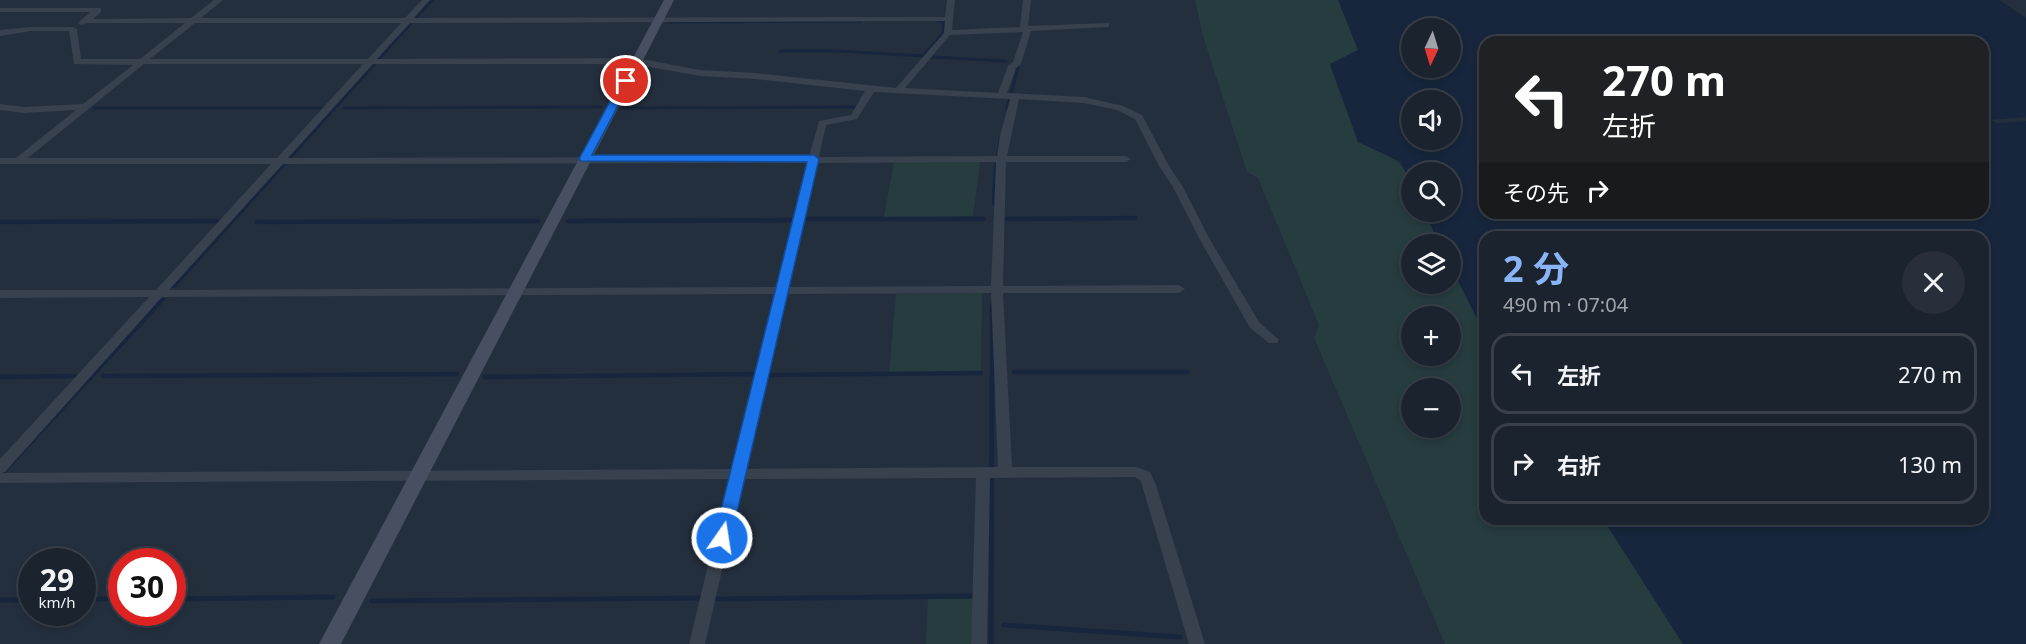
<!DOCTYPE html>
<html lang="ja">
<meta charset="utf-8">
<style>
body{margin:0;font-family:"Noto Sans","Noto Sans JP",sans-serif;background:#282f3a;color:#f1f3f6;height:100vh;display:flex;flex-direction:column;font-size:22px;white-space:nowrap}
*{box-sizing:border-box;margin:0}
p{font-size:20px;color:#a0a4aa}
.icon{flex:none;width:33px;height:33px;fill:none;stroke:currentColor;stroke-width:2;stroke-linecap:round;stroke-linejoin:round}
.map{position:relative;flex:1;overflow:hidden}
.sheet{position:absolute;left:1479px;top:231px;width:510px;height:294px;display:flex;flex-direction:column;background:#1b232e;border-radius:18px;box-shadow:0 3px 9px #0003,0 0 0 2px #39404a}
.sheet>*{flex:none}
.guide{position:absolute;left:1479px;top:36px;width:510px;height:183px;border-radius:18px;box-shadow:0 3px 9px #0003,0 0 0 2px #39404a;background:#202124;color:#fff;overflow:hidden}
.needle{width:39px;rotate:184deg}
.fabs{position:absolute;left:1401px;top:18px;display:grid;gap:12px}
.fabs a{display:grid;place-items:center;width:60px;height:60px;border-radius:50%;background:#1b232e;box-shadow:0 3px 9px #0003,0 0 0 2px #39404a;font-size:30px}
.speed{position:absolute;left:18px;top:548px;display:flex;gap:12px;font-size:30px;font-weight:700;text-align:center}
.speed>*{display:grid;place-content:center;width:78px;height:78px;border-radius:50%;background:#1b232e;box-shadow:0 3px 9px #0003,0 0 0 2px #39404a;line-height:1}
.speed small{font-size:15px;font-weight:400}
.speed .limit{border:9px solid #d22;background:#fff;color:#111}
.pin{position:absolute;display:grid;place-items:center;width:51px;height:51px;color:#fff;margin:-26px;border:3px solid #fff;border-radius:50%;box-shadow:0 2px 6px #0007}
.me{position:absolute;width:66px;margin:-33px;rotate:13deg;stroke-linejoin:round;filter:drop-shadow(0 0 4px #0008)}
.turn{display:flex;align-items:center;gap:21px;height:126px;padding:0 24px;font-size:27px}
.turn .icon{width:78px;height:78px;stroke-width:2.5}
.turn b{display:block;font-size:42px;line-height:51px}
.then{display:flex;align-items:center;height:57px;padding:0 24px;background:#0003;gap:12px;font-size:22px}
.round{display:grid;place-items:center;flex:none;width:63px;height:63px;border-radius:32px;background:#282f3a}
.head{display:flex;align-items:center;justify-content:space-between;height:102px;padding:0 24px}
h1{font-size:36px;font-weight:700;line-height:45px;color:#8ab4f8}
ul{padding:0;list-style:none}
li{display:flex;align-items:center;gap:18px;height:81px;margin:0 12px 9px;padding:0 12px;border:3px solid #39404a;border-radius:18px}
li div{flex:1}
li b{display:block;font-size:22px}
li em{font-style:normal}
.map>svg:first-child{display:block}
.green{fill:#263c3f;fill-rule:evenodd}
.water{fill:#17263c;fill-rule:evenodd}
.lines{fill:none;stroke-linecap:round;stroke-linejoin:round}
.stream-far2{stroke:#17263c;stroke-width:3}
.stream-far1{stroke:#17263c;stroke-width:4.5}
.stream{stroke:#17263c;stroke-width:5}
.street{fill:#38414e;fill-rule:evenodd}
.secondary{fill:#465061;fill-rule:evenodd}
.route{fill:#1a73e8;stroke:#114b97;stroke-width:1.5}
</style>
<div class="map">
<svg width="2026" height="644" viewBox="0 0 2026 644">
<rect width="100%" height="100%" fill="#242f3e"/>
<!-- green -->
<g class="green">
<path d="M1195,0H1339L1358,50L1330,65L1358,141C1400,162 1411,160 1412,212H1424L1440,244H1412V284H1450L1451,267L1485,334V519H1603L1683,644H1445L1314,338L1319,325L1258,178L1247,172L1203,36ZM1412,316H1450V356H1412ZM1412,388H1450V428H1412Z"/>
<path d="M894,162H980L973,216L884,217Z"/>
<path d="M982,293L981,373H889L896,294Z"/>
<path d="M977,596L975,644H926L928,597Z"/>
</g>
<!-- water -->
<g class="water">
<path d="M429,0H434L175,288H169Z"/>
<path d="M1338,0H1999L2026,18V117L1991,120L1996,123L2026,121V644H1683L1603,519H1983V237H1485V334L1451,267L1450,244H1440L1424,212H1450V172H1412L1411,185L1401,162L1358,142L1330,64L1358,50ZM1412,28H1450V68H1412ZM1485,42H1983V213H1485ZM1412,100H1450V140H1412Z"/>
<path d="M160,298H167L0,479V474Z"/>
</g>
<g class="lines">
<!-- stream-far2 -->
<g class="stream-far2">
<path d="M669,22L861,21"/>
<path d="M780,51H838L923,56L943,33L944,21H938"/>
<path d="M931,57L1006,61"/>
<path d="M94,108H321"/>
<path d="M344,108L601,107"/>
<path d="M623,108L855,107"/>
<path d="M1007,109L1018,68"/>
<path d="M996,168L1000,140"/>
</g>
<!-- stream-far1 -->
<g class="stream-far1">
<path d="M994,203L996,166"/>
<path d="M805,219H983"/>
<path d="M1006,219L1135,218"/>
<path d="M568,221L793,220"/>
<path d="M0,222L220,221"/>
<path d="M257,222L538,221"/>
<path d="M1014,372H1187"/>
<path d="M769,375L981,373"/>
<path d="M103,376L457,374"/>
<path d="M0,377L76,376"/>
<path d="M485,377L756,374"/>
<path d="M992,378V305"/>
</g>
<!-- stream -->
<g class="stream">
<path d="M0,377H14"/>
<path d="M485,377H502"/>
<path d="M82,599H122"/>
<path d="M172,599L333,597"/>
<path d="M717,599L977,596"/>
<path d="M0,600H32"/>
<path d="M372,601L700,598"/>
<path d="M1004,625L1180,637"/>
<path d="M991,644L992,377"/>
</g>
<!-- street -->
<path class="street" d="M214,0H223L201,18H405L422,0H430L414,18L945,17L947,0H955L952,30L1020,27L1023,0H1031L1028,26L1109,23V27H1106L1031,31L1021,64L1016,68L1007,93L1084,97L1123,106L1142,115L1169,166L1183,187L1209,238L1259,322L1279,340L1277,343H1269L1250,328L1199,238L1173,187L1159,166L1135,119L1117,110L1084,103L1019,99L1007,156H1126L1131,159L1126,162H1006L1003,286L1179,285L1185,289L1179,293H1003L1012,467H1136L1150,472L1156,485L1205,644H1189L1142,485L1140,480L1135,477L990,478L987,644H971L976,478L743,479L705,644H689L729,479L0,483V459L149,297L0,298V290H156L271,164H0V158H16L76,110L24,113L0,110V104L24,107L83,104L133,65L74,64L69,31H31L0,36V30L31,27H73L77,29L81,59H140L185,23H86L82,25L78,23L90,12H0V8H101V12L93,19L191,18ZM945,21L944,33L896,88L755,73L700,70L636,58L377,59L410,23ZM195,23H401L368,59H150ZM1023,32L1013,62L1008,66L998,93L905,88L950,35ZM144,64H363L277,158H28ZM373,64H633L700,76L755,79L865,91L851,115L819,121L809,157L288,158ZM874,92L1010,99L1000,136L997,156L819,157L826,125L857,119ZM996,162L991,286L788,287L818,163ZM808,163L777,287L169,290L283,164ZM991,293L998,467L746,469L787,294ZM775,294L732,469L2,473L5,472L162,297Z"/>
<!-- secondary -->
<path class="secondary" d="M664,0H674L341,644H319Z"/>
</g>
<!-- route -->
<path class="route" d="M622,79L631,81L592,155H814L819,159L731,538L728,543L722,545L716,543L714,538L807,162L581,161L579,159Z"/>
</svg>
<div class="fabs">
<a><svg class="needle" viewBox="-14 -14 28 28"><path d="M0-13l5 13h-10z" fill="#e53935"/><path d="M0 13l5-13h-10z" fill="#a0a4aa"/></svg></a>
<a><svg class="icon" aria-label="sound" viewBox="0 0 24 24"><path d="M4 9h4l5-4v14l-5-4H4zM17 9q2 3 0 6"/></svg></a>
<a><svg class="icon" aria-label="search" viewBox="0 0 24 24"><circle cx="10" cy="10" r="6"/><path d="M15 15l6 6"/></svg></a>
<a><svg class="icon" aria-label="layers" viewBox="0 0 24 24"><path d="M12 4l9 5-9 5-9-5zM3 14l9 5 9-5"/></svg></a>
<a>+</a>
<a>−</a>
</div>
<div class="speed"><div>29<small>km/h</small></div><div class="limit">30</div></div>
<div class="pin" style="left:626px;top:81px;background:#d93025"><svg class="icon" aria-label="arrive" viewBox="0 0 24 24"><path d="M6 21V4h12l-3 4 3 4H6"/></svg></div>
<svg class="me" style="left:722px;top:538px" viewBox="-20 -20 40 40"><circle r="17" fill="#1a73e8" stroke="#fff" stroke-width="3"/><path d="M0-11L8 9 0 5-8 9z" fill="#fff"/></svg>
<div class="guide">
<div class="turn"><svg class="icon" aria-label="left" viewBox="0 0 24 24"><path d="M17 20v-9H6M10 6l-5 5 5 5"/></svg><div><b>270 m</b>左折</div></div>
<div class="then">その先<svg class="icon" aria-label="right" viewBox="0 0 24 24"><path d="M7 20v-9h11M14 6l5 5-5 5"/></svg></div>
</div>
<section class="sheet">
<div class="head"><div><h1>2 分</h1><p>490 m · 07:04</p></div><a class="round"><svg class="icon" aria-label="close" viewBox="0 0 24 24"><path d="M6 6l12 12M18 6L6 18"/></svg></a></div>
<ul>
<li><svg class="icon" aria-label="left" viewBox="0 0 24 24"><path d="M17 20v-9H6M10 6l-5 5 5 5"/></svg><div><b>左折</b></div><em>270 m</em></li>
<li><svg class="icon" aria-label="right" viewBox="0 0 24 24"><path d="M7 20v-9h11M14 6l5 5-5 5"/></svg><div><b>右折</b></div><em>130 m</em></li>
</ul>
</section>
</div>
